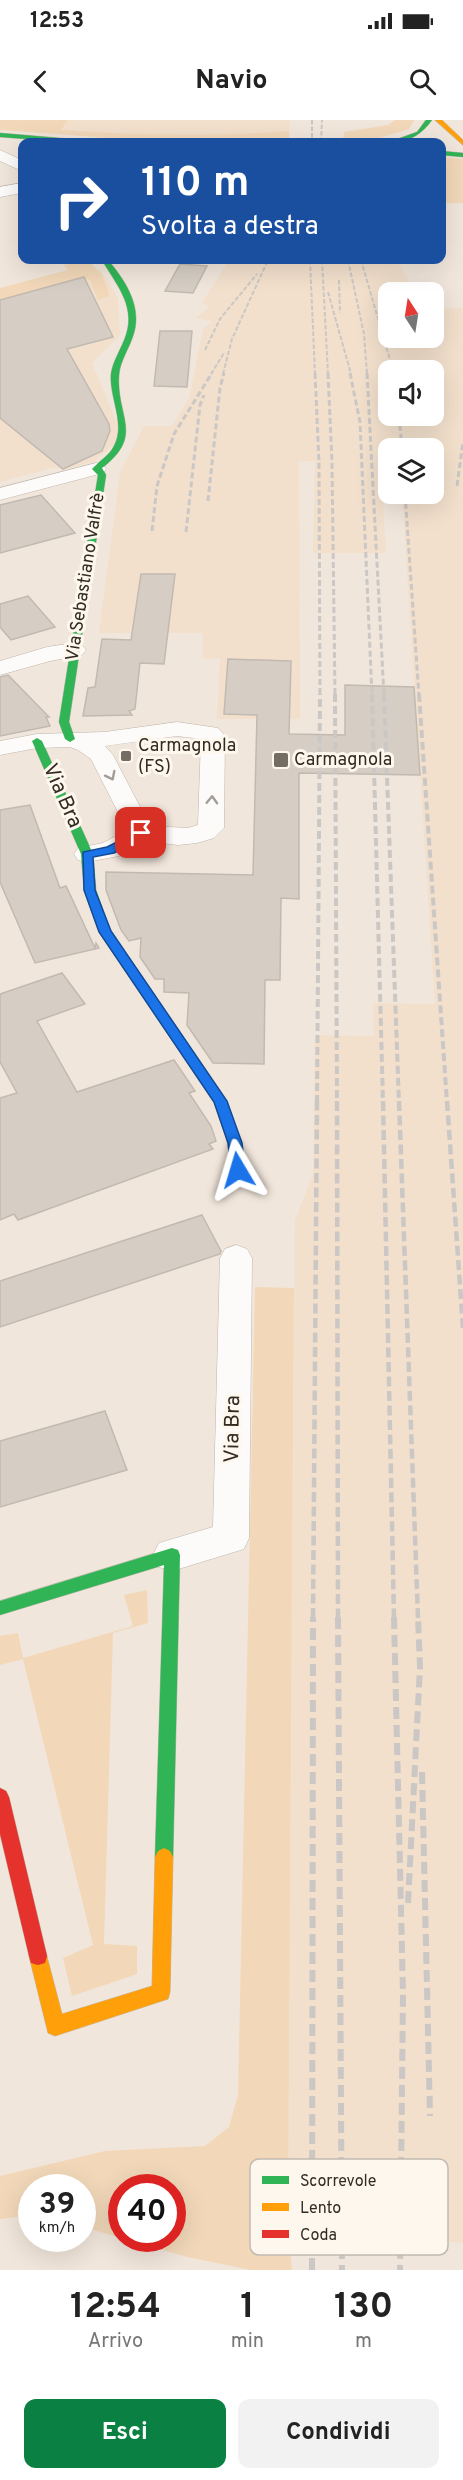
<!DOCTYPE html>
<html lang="it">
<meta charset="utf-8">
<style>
body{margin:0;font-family:Overpass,sans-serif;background:#f2f2f2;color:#222;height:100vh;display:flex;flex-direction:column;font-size:22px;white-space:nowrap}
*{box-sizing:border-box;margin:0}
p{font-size:20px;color:#767676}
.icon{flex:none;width:33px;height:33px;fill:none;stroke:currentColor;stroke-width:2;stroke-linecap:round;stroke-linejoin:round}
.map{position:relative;height:2150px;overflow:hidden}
.drawer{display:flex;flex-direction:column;background:#fff;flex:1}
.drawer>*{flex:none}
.top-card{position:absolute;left:18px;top:18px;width:428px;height:126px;border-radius:12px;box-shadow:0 6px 24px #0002;background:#1a4fa0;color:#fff;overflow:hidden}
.needle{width:39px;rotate:348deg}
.buttons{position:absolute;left:378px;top:162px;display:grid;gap:12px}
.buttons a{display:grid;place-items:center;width:66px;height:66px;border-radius:12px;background:#fff;box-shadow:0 6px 24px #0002;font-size:30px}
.speed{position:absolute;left:18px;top:2054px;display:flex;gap:12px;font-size:30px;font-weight:700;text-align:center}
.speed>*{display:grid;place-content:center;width:78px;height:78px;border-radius:50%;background:#fff;box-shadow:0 6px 24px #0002;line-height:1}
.speed small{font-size:15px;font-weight:400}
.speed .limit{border:9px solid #d22;background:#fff;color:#111}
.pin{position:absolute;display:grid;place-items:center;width:51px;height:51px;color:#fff;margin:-26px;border-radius:12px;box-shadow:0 3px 9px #0006}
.me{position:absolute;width:66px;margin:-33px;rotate:353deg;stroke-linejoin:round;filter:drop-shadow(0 0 4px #0008)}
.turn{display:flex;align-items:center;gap:21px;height:126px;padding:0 24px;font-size:27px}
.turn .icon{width:78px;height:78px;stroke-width:2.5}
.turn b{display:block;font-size:42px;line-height:51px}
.eta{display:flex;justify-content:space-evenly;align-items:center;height:102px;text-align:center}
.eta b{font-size:36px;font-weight:700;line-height:42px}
.cta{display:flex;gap:12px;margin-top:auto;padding:12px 24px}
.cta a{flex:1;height:69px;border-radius:12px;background:#0b8043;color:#fff;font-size:24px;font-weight:700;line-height:69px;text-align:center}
.cta a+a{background:#f2f2f2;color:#222}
.status{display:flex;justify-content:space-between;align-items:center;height:42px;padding:0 30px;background:#fff;direction:ltr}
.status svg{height:16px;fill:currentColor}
header{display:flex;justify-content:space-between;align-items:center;height:78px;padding:0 24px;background:#fff;font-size:27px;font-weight:700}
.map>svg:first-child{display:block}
.built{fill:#f2e0cc;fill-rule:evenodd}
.green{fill:#f2d8b9;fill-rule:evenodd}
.building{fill:#d6cec4;stroke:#c2b9b0;stroke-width:1.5}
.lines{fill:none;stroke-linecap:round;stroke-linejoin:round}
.street-casing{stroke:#beb6ac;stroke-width:1}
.fast-casing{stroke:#beb6ac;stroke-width:1}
.slow-casing{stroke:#beb6ac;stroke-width:1}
.jam-casing{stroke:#beb6ac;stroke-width:1}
.street{fill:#fdfbfa;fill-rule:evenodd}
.fast{fill:#30b455;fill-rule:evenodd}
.slow{fill:#ff9f0a;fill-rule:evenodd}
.jam{fill:#e5322d;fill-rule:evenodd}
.rail-far4{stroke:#cbc7c4;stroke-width:2;stroke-dasharray:4.5 2;stroke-linecap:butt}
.rail-far3{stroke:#cbc7c4;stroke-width:3;stroke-dasharray:6 3;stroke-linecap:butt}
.rail-far2{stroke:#cbc7c4;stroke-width:4;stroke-dasharray:8 4;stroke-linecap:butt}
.rail-far1{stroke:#cbc7c4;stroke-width:4.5;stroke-dasharray:10 4.5;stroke-linecap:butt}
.rail{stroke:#cbc7c4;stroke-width:6;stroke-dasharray:12 6;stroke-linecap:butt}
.oneway{stroke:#a29d99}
.route{fill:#1a73e8;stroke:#114b97;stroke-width:1.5}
.poi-dot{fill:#756c63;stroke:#fef7ee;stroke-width:2}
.labels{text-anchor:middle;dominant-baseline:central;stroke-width:6;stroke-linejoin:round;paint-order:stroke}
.far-street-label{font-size:18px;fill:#322b22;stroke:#fef7ee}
.far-poi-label{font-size:18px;fill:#322b22;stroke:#fef7ee;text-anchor:start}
.street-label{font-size:21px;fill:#322b22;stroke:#fef7ee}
.key{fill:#fef7ee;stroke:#c1bab1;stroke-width:1.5}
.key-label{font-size:16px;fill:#322b22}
</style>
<div class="status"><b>12:53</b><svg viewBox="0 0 49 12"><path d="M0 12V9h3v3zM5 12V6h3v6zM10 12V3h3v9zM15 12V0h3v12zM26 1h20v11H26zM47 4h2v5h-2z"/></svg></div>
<header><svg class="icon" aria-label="back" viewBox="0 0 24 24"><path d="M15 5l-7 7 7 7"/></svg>Navio<svg class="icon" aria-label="search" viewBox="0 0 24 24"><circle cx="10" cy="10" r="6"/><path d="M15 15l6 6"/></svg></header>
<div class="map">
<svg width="463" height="2150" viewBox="0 0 463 2150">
<rect width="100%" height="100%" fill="#f1e6db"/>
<!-- built -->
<g class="built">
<path d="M68,0H290L289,22L122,19L60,10Z"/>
<path d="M229,140H397L415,172H388V218H434V188H463V2123L288,2106L295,1100L313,1054L315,915L374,916L373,883L435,884L402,374H434V328H388V366L382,367L386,433H313L315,341H299L300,599H217L220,539L202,538L203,513H99L120,352L144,306H172L189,278L203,209L212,201L196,198L210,186L202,183ZM388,250H434V296H388Z"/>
<path d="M100,150L118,178L120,215L92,243L120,310L116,323L93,342L66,349L52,348L0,362V176Z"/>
</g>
<!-- green -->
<g class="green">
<path d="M0,0H68L61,10C137,15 213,17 289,11V22L122,19L0,10Z"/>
<path d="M395,0H414L409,9L372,20L343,22L344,12L388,5Z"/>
<path d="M441,37L463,39V83H441Z"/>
<path d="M73,140H88L102,155L110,176L98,180L90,160L82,158L0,180V168L68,150L64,145L75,143Z"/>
<path d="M255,1167L294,1168L288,2106L292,2150H251L187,2137L83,2107L82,2067H32L31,2095L0,2099V2056L105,2031L205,2026L229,2007L238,1975ZM122,2067H172V2118H122Z"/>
<path d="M147,1470L148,1503L113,1513L104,1824L137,1826V1854L72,1876L63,1838L93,1825L23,1539L0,1545V1516L18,1513L23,1538L133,1506L124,1475Z"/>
</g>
<!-- building -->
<g class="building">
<path d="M180,144L207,146L193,173L165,171Z"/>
<path d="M84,157L113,217L67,229L109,304L110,311L102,331L63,349L0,298V180Z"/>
<path d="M160,211H192L187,267L154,266Z"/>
<path d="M41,375L75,413L0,433V385Z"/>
<path d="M141,454H175L164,544L140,543L135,589L129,591L132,595L83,596L88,568L95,567L102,519L131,520Z"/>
<path d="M28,476L55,507L11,520L0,507V484Z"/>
<path d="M228,539L291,541L289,614L345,615V565L414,567L420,655L299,653V779L281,778L280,860H265L264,944L213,943L187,905L189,873L164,872V859H155L140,837L141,818L129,821L121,810L106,770V752L253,755L257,595L224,594Z"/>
<path d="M8,555L49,597H46L50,606L0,616V557Z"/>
<path d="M30,685L60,768L66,766L95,828L96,823L99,828L35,843L0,762V690Z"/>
<path d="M62,853L85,884L37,901L77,972L174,940L195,971L189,973L211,1006L216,1021L209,1024L213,1029L62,1084L18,1100L14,1094L0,1100V978L17,973L0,942V874Z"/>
<path d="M202,1095L221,1131L220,1134L0,1207V1161Z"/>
<path d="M105,1291L127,1350L0,1387V1321Z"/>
</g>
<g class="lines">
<!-- street casing -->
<g class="street-casing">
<g id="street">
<path d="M0,30L22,40V51L0,41Z"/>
<path d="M22,63V73L0,77V67Z"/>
<path d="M96,343L103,345L106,349L103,353L0,380V368Z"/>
<path d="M74,523L82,525L86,530L82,535L50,541L0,555V541L47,527Z"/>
<path d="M177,602L218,608L225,616L224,708L214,718L197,723L178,725L145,721L119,736L87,742L78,740L74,734L78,728L103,723L127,710L91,639L78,630L70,627L37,628L0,635V621L37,614L105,612ZM177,616L201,619L198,705L188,708L150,706L113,635L105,626Z"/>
<path d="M236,1125L247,1129L252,1138L249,1418L244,1429L172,1451L159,1447L153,1435L159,1423L213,1407L220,1138L225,1129Z"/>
</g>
</g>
<!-- fast casing -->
<g class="fast-casing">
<g id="fast">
<path d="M426,0H432C422,14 407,24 389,22L417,12Z"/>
<path d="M0,13L83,20L86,22H66L0,17Z"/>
<path d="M441,31L463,33V37L441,35Z"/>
<path d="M102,140H108C126,161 143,188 133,216C129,229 120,241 119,255C116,297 145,315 102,348L106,355L69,602L75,619L70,622L65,619L59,602L98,355L92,349C99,341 109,336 114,326C126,304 109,277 111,254C113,240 122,228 126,215C136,185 115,163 102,140Z"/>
<path d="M37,618L42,621L93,734L96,770L111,812L226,981L242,1023L245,1050L243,1054L238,1055L231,1050L228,1023L214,982L99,812L84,770L81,734L32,621Z"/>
<path d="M172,1428L178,1430L180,1435L173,1737L170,1743L164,1746L158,1743L155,1737L164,1445L0,1495V1481Z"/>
</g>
</g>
<!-- slow casing -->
<g class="slow-casing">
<g id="slow">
<path d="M435,0H442L463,20V25Z"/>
<path d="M164,1728L170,1731L173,1737L170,1872L168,1879L55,1916L48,1913L29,1836L31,1829L38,1827L45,1829L62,1894L152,1866L155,1737L158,1731Z"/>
</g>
</g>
<!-- jam casing -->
<g class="jam-casing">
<path id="jam" d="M0,1668L6,1671L9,1677L47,1836L45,1843L38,1845L31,1843L29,1836L0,1714Z"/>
</g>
<!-- street -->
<use href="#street" class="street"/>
<!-- fast -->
<use href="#fast" class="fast"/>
<!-- slow -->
<use href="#slow" class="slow"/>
<!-- jam -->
<use href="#jam" class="jam"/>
<!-- rail-far4 -->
<g class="rail-far4">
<path d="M312,0V22"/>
<path d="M321,22L322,0"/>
<path d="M310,140L315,254"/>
<path d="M322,140L328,254"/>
<path d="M348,140L364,214L367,254"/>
<path d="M361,140L393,250"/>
<path d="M339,160L340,193"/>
<path d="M328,172L351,254"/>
<path d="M205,230L220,199L257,154"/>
<path d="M211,254L224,233"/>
<path d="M223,254L232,219L268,140"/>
</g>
<!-- rail-far3 -->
<g class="rail-far3">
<path d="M315,253L319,343L320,576"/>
<path d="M328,253L332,343L335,576"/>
<path d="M350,253L360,302L372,576"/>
<path d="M367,253L384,576"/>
<path d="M399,296L402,328"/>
<path d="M457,366L463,322"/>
<path d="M405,374L419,576"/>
<path d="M208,381L220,268L224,253"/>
<path d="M152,411L157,366L174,314L212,253"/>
<path d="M186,412L200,285L204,275"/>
</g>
<!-- rail-far2 -->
<g class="rail-far2">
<path d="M335,574L337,983"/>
<path d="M372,574L383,983"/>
<path d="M384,574L399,983"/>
<path d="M419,574L447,983"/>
<path d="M317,983L320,574"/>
</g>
<!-- rail-far1 -->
<g class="rail-far1">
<path d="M337,981L338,1498"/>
<path d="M383,981L394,1498"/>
<path d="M399,981L418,1498"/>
<path d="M447,981L463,1208"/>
<path d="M313,1498L317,981"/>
</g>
<!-- rail -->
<g class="rail">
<path d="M338,1497L342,2150"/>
<path d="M394,1497L403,1874L400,2150"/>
<path d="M422,1652L430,1996"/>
<path d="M408,1783L420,1547L418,1497"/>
<path d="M312,2150L313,1497"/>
</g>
</g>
<!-- one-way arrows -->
<defs><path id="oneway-chevron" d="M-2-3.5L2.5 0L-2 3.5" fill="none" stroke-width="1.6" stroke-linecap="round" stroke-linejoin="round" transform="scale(1.5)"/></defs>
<g class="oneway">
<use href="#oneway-chevron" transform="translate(111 656) rotate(63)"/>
<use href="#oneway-chevron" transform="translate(212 680) rotate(-88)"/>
</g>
<!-- route -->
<path class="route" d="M141,710L145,711V716L114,733L93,737L95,770L111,811L227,981L242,1023L245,1050L238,1055L231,1050L228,1023L214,982L99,812L84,770L83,732L107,727Z"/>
<!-- markers -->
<g class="poi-dot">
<rect x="120" y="630" width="12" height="12" rx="3"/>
<rect x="273" y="632" width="16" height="16" rx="3"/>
</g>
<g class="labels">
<!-- far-street labels -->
<g class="far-street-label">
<text transform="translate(86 457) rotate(-81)">Via Sebastiano Valfrè</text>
</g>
<!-- far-poi labels -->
<g class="far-poi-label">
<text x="138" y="626">Carmagnola<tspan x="138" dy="21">(FS)</tspan></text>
<text x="294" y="640">Carmagnola</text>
</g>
<!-- street labels -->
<g class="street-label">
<text transform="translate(62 676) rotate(66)">Via Bra</text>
<text transform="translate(233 1309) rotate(-89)">Via Bra</text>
</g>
</g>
<!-- legend -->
<rect x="250" y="2039" width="198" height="96" rx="9" class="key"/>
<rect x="262" y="2056" width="27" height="8" fill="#30b455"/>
<rect x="262" y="2083" width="27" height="8" fill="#ff9f0a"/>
<rect x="262" y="2110" width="27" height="8" fill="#e5322d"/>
<g class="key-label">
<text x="300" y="2066">Scorrevole</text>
<text x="300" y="2093">Lento</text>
<text x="300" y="2120">Coda</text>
</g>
</svg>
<div class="buttons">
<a><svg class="needle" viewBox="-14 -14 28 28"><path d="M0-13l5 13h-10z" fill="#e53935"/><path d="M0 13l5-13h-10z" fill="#767676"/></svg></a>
<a><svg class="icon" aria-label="sound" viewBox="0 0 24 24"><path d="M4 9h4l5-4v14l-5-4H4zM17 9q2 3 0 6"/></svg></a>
<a><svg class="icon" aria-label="layers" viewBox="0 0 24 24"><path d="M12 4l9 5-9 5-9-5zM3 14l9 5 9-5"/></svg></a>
</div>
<div class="speed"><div>39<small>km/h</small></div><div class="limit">40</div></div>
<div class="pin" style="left:141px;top:713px;background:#d93025"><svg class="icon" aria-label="arrive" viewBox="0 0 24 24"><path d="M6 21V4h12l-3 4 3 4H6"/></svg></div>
<svg class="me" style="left:238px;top:1050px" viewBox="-20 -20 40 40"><path d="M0-17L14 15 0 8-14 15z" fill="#1a73e8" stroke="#fff" stroke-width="4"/></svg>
<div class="top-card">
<div class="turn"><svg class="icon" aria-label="right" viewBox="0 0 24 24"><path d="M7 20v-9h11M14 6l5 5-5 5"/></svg><div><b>110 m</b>Svolta a destra</div></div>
</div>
</div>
<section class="drawer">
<div class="eta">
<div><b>12:54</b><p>Arrivo</p></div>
<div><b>1</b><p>min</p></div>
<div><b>130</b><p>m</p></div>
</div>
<div class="cta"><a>Esci</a><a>Condividi</a></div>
</section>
